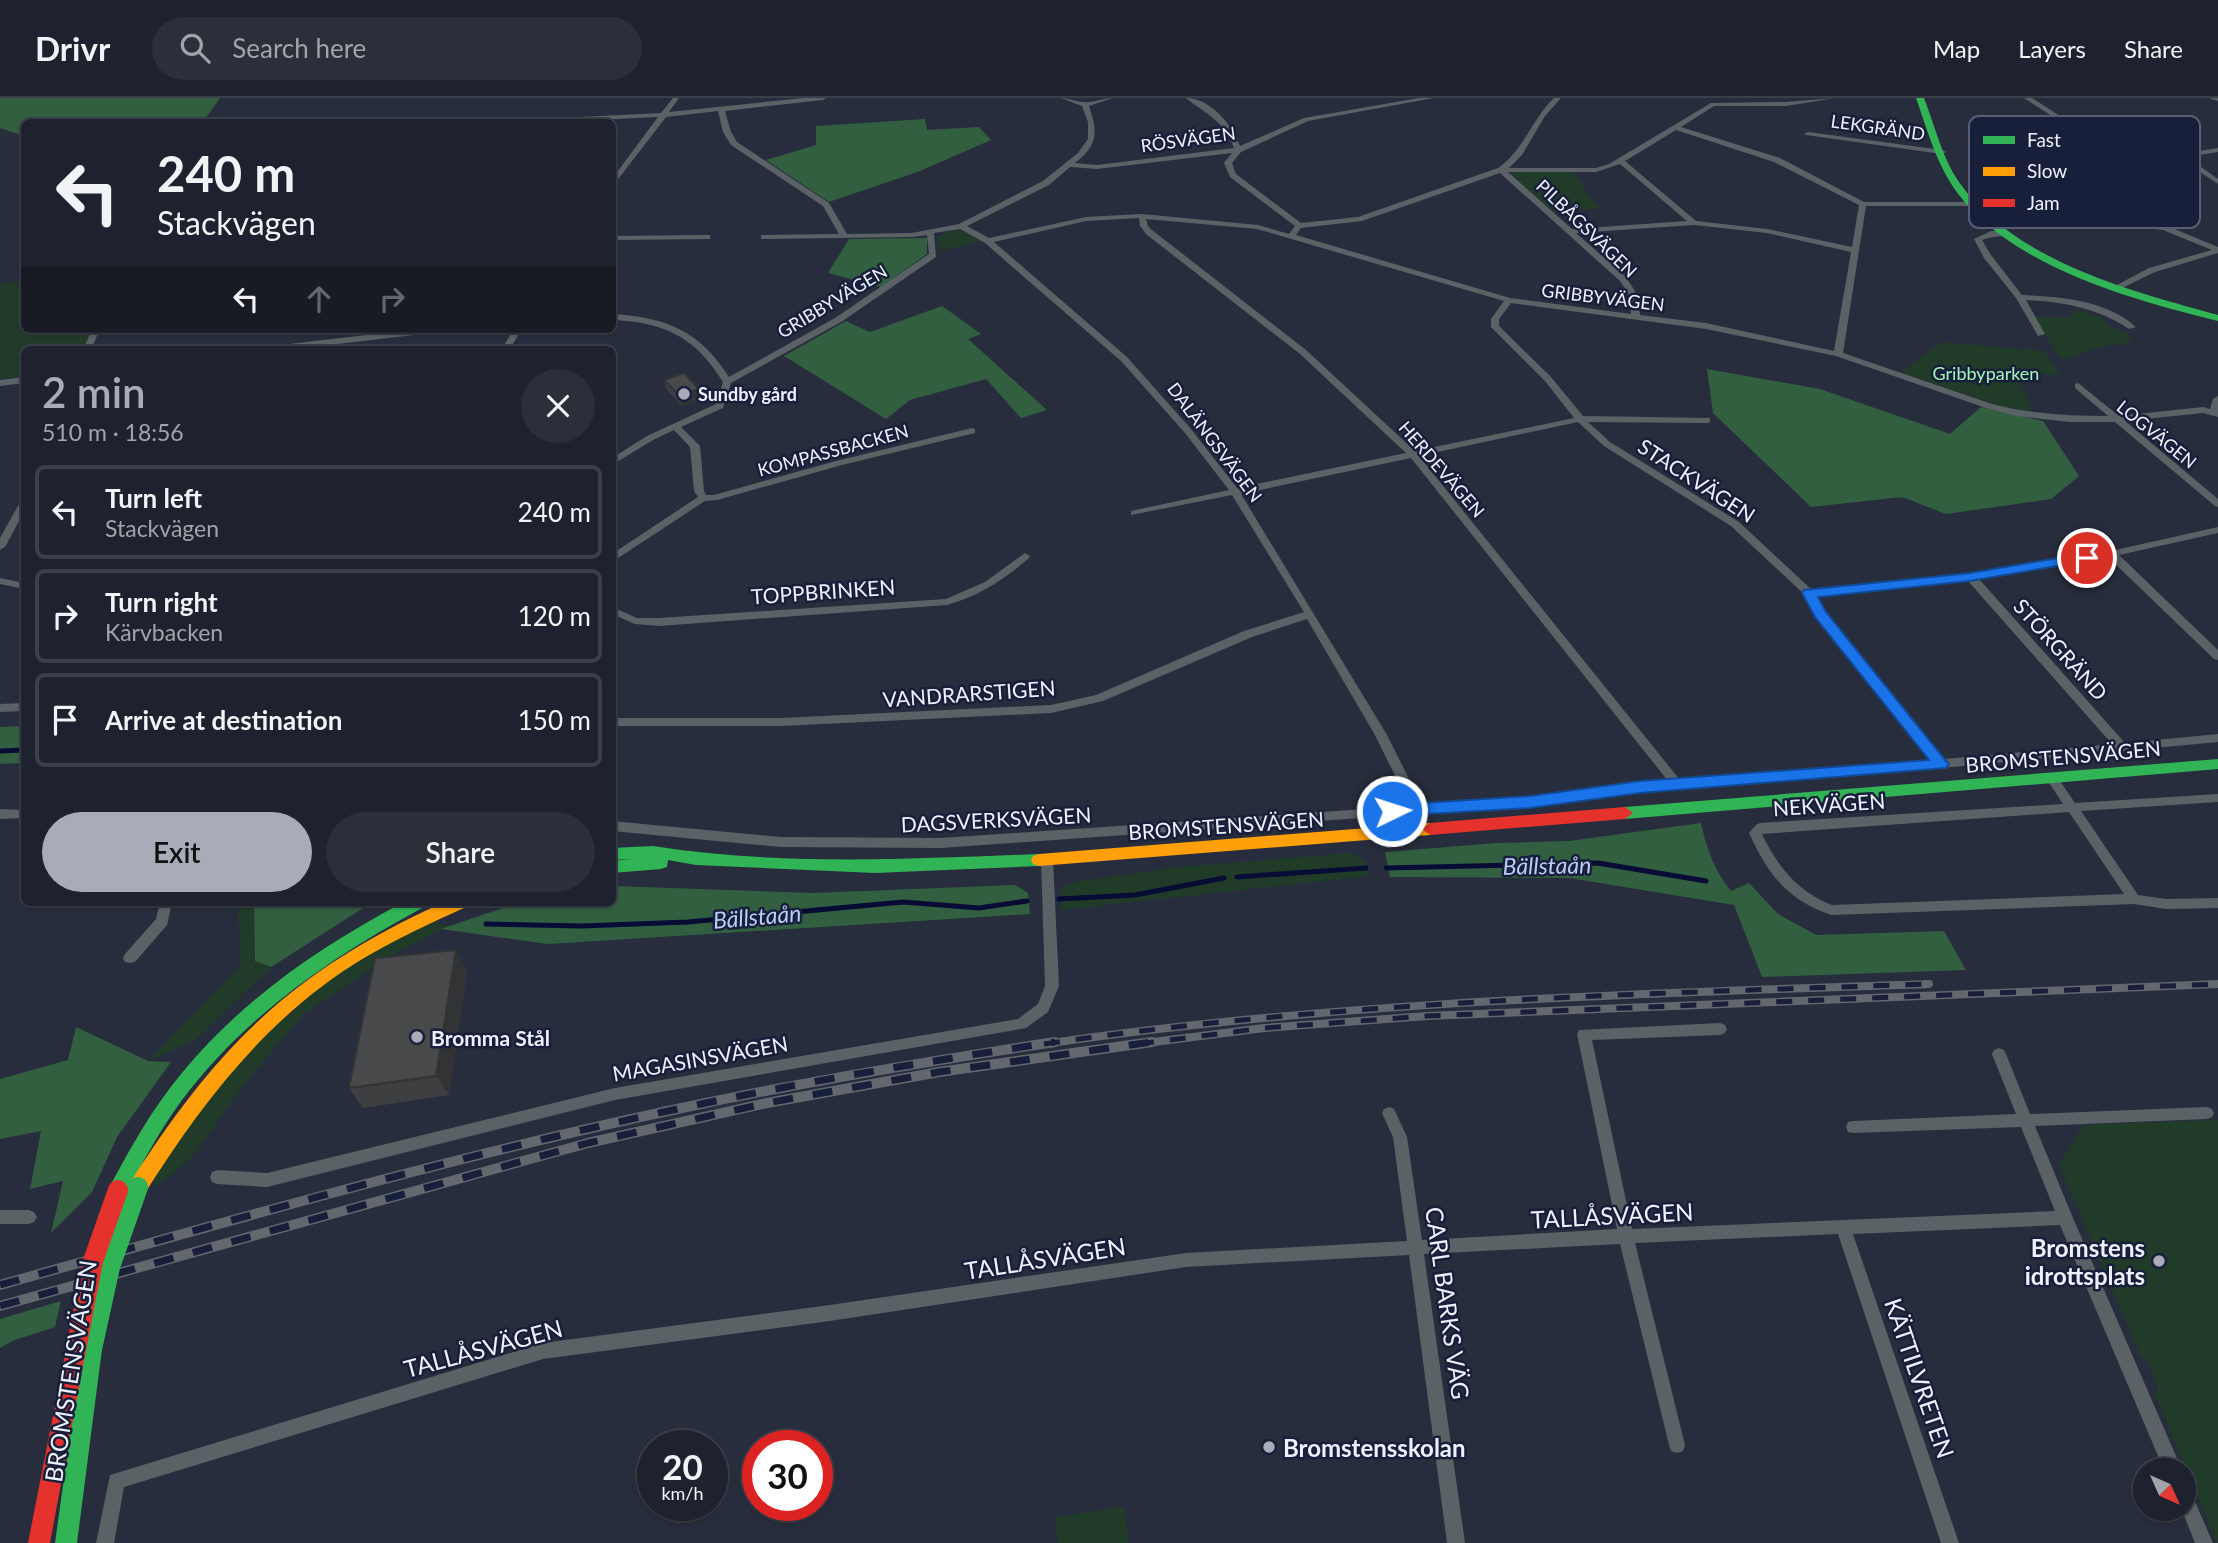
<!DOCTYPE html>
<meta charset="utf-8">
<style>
body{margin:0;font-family:Lato,sans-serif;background:#2b2f3a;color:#f1f3f6;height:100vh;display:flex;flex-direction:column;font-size:26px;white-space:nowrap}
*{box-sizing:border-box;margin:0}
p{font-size:23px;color:#a1a4aa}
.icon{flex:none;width:38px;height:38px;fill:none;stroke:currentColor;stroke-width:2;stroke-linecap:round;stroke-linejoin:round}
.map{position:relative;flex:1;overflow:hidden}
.side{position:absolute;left:21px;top:248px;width:595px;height:560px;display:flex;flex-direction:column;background:#1e222e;border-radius:10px;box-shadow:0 2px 5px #0004,0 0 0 2px #3c3f4a}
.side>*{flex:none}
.top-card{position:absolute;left:21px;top:21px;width:595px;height:214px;border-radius:10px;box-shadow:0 2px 5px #0004,0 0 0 2px #3c3f4a;background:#1e222e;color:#f1f3f6;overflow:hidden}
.needle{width:46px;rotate:135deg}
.tools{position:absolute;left:2133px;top:1360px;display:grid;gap:14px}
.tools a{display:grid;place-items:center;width:63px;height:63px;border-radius:50%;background:#1e222e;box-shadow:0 2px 5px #0004,0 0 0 2px #3c3f4a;font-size:35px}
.speed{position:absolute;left:637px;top:1332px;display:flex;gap:14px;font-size:35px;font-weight:700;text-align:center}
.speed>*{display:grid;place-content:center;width:91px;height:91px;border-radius:50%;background:#1e222e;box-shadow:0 2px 5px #0004,0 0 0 2px #3c3f4a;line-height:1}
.speed small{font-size:18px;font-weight:400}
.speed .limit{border:10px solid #d22;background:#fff;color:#111}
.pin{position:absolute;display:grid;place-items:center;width:60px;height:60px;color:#fff;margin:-30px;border:4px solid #fff;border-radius:50%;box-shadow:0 2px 7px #0007}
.me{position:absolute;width:77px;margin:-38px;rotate:86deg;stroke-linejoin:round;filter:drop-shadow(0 0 5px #0008)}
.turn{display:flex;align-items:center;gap:24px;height:147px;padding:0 21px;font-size:32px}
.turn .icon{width:91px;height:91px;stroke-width:2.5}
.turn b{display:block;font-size:49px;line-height:60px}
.lanes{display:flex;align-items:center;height:66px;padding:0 21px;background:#0003;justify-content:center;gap:35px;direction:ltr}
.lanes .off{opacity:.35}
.round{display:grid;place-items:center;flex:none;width:74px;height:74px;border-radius:37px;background:#2b2f3a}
.head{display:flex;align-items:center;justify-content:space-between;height:119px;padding:0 21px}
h1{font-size:42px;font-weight:600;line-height:52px;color:#a8acb9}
.action{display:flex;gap:14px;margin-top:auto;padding:14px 21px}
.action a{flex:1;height:80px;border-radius:42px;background:#a8acb9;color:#111;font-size:28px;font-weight:600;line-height:80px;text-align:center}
.action a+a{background:#2b2f3a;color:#f1f3f6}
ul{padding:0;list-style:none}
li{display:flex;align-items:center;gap:21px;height:94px;margin:0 14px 10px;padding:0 7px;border:4px solid #3c3f4a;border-radius:10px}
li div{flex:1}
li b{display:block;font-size:26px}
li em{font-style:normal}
header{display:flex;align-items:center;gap:42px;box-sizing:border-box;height:98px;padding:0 35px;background:#1e222e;border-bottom:2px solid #3c3f4a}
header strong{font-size:33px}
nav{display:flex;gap:38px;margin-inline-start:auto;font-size:24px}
.search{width:490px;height:63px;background:#2b2f3a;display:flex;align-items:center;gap:18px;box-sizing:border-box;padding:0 24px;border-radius:38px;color:#a1a4aa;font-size:26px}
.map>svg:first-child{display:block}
.green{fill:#213b29}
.forest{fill:#325f40}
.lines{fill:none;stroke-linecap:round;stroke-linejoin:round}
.stream{stroke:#080b34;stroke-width:5}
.street{fill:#5b6266;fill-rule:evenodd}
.fast{fill:#30b455;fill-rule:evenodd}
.slow{fill:#ff9f0a;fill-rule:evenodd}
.jam{fill:#e5322d;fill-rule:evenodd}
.rail-far1-casing{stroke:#63686f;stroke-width:8}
.rail-casing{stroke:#63686f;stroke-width:10}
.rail-far1{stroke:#171f3a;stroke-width:5;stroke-dasharray:16;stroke-linecap:butt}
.rail{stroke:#171f3a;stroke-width:7;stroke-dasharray:20;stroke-linecap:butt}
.fast-bridge{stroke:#30b455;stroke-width:20}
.jam-bridge{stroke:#e5322d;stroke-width:20}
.wall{fill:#3e3f40}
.shaded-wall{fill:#323334}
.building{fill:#48494b;stroke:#323334;stroke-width:2}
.route{fill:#1a73e8;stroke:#114b97;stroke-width:2}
.poi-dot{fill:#a8acb9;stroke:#171f3a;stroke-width:2.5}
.labels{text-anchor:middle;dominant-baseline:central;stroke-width:5;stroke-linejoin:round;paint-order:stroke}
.far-street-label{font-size:18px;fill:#edf1fc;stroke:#171f3a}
.far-park-label{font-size:18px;fill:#a6f4b7;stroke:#171f3a}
.far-poi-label{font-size:18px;font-weight:bold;fill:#edf1fc;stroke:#171f3a;text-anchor:start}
.street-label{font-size:21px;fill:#edf1fc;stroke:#171f3a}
.poi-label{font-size:21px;font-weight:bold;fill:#edf1fc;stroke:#171f3a;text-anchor:start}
.water-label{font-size:23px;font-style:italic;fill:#bbccfb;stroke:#171f3a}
.near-street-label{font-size:24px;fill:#edf1fc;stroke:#171f3a}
.near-poi-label{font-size:24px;font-weight:bold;fill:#edf1fc;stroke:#171f3a;text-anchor:end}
.key{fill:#171f3a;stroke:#575e74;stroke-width:2}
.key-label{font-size:19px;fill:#edf1fc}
</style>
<header>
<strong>Drivr</strong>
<div class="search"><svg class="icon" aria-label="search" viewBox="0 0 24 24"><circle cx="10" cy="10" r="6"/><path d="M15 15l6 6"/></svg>Search here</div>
<nav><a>Map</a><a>Layers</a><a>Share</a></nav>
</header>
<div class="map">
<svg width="2218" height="1445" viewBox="0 0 2218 1445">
<rect width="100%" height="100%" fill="#282d3d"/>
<!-- green -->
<g class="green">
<path d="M1517,74H1572L1599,110L1554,114L1512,77Z"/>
<path d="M960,132L980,143L941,153L937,140L949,133Z"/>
<path d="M24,183V231H96L87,252H24V278L0,281V186Z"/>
<path d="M2077,211L2102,220L2111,230L2122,232L2132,240L2124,247H2108L2065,261L2059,259L2035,219L2071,220Z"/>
<path d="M1942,244L2044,253L2060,277L2016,275L2033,314L1997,307L1901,274Z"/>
<path d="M1352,755L1365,763L1369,778L1060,812L1061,791L1073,784L1178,769Z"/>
<path d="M238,805H254L255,862L271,869L195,942L148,963L240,868Z"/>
<path d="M434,823L441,827H456L441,831L393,857L305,915L247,982L192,1059L153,1091L157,1071L243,956L327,883L384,847Z"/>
<path d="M2218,1022V1445H2217L2155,1297L2159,1291L2149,1265L2141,1259L2059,1067L2083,1027Z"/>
<path d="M1124,1409L1129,1445H1058L1055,1419Z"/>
</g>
<!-- forest -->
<g class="forest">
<path d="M0,0H220L203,24H24V38L0,30Z"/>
<path d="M925,21L927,32L979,29L991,42L920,73L829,104L766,62L816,47V28Z"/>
<path d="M927,140V156L881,189L828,175L849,141Z"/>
<path d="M942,208L981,236L968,241L1047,312L1021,320L986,281L910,302L886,321L784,258L846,223L870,234Z"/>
<path d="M1707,271L1820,291L1950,336L1981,309L2043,323L2079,378L2051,401L1946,416L1902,399L1811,409L1713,315Z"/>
<path d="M24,628V665L0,666V629Z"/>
<path d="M1701,725C1707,752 1714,771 1731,793L1749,785L1778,816L1816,837L1944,833L1966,872L1762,879L1734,807L1569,780L1390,779L1385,754L1497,745L1569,743Z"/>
<path d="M1015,787L1028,795L1030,816L548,846L441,831L517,805H612L613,788L813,795Z"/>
<path d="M254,805H371L271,869L255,863Z"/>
<path d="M76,929L148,963L171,964L117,1039L92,1094L51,1135L63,1083L30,1091L41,1033L0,1041V981L68,962Z"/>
<path d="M61,1203L55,1229L12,1243L0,1250V1221Z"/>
</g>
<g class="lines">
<!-- stream -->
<g class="stream">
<path d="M0,653L24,652"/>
<path d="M1386,770L1598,765L1706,783"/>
<path d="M1237,779L1366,770"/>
<path d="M1059,801L1135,797L1224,780"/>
<path d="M486,826L582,828L688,824L903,804L979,810L1027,803"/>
</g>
<!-- street -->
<g class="street">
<path d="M673,0H679L669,14L804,0H826L823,2L725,13L731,34L737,44L829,105L847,136L912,135L959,126L1043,83L1078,55L1088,41V24L1082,8L1061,0C1069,0 1076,4 1084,4C1093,5 1104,0 1113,0L1089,8C1098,34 1098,47 1075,65L1097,67L1234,50C1223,21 1208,18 1186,0C1211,0 1232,27 1240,48L1304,20L1419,0H1434L1308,23L1241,54L1232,65L1236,76L1301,125L1358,119L1498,70C1524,52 1532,21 1554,0H1561L1545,18L1522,57L1509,70H1596L1609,66L1711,5L1786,4L1835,0L1786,8H1714L1681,29L1780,60L1864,104H1971L2148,126L2125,117L2106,90L2093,55L2083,38L2024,0H2032L2088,36L2099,53L2181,56L2218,50V54L2187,59L2218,81V86L2179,60L2101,57L2114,90L2131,113L2218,149V155L2155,174L2118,192L2114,190L2115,188L2149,170L2212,152L2163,132L1971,108H1866L1843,255L1992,306C2031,316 2069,318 2108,318L2075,290V286L2078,285L2119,318L2203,309L2210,311L2213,301L2218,298V319L2203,315L2125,323L2218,401V409L2215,408L2115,324H2069L2016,318L1986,310L1836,258L1706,231L1511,205L1499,221V228L1551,279L1583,318L1710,320V324L1707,325L1588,324L1610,344L1739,424L1811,491L1971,476L2111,453L2218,429V435L2119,457L2218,552V562L2214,561L2109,460L1979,481L2125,645L2218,636V644L1941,670L1640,693L1530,708L941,750L781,749L612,733V723L781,739L941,740L1410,708L1375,637L1307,521L1252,539L1103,603L1051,615L781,628H612V620H781L1051,607L1096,597L1244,533L1304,514L1232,397L1131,417V413L1229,392L1185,335L1121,263L985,145L960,131L934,135L936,159L841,224L731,285L723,310L681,329L700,348L704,393L706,397H714L836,363L972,330L975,331V335L842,367L717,402L705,403L612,464V456L698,399L694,393L690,349L674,332L653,342L612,367V360L647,338L716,306L723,284C695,239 665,224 612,222V216C666,219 700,233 729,279L835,220L929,156L927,137L912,139L761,141V137H764L839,136L823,108L731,47L723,34L718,13L666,19L612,89V81L658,19L552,24H516L519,22L661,15ZM1676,32L1774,64L1859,107L1852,149L1767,131L1696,123L1625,63ZM1232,55L1224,65L1230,79L1295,128L1289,136L1258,127L1142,116L1086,119L989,140L967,128L1049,87L1070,69L1097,71ZM1620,66L1687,123L1572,131L1508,74H1596ZM1500,75L1620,183L1630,198L1631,216L1510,200L1296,137L1301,130L1362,123ZM1139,120L1140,128L1146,136L1300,256L1406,355L1237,390L1191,331L1127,259L994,144L1086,123ZM1146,121L1257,131L1504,203L1491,221V229L1545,283L1574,320L1415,353L1306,252L1152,132L1148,128ZM1694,127L1767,135L1851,154L1834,253L1706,225L1640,217L1638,198L1626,179L1576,135ZM1578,324L1604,348L1731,428L1805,497L1816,518L1932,662L1680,682L1419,358ZM1411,360L1668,683L1530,700L1422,707L1387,637L1241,396ZM1968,483L2112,646L1944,661L1825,515L1816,498Z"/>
<path d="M2210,0H2218V3L2211,1Z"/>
<path d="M1808,34L1942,52L1946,54L1942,56L1806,37L1804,36Z"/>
<path d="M1991,133H2006L2010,135C2004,139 1992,138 1982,142L1991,157L2022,197C2061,199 2106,202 2136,229L2129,231C2097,210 2064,204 2026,202L2045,236L2038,238L2016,200L1984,160L1974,141Z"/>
<path d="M707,137H710V141L612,142V138Z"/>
<path d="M92,231H100L91,252H83Z"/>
<path d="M418,231H444L440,234L285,252H259L263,249Z"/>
<path d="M514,231H522L509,252H501Z"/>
<path d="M24,279V285L0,288V282Z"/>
<path d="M24,403V414L5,449L0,452V440L19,406Z"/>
<path d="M1025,455L1030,458L1029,460C1004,482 979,498 947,507L659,528L635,526L612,516V509L637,520H659L946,501L985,484Z"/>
<path d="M0,480L24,485V491L0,486Z"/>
<path d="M24,605V613L0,614V606Z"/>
<path d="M2052,676L2056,677L2075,705L2218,696V704L2081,713L2138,797L2166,801L2218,800V810L2166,811L2134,806L1831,817C1787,802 1768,776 1749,735L1756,727L1760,725L2063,706L2046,680ZM2069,714L2124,796L1832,807C1797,793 1778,769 1762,736Z"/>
<path d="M0,711L24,712V720L0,721Z"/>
<path d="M1047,757L1051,759L1053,762L1059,888L1048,914L1026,930L615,1002L267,1089L217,1086L212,1084L210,1079L212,1074L217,1072L267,1075L615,990L1018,921L1038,906L1045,888L1041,762L1043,759Z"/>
<path d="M160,805H172L167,827L135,864L130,865L125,864L123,860L125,856L156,821Z"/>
<path d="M1720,925L1725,927L1727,931L1725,935L1720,937L1592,942L1632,1131L2055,1113L2021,1029L1853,1035L1848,1034L1846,1029L1848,1024L1853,1023L2016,1016L1992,956L1994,952L1999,950L2004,952L2006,956L2030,1016L2207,1009L2212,1011L2214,1015L2212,1019L2207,1021L2035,1028L2073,1120L2182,1372H2164L2060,1127L1853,1136L1959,1445H1941L1838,1136L1635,1145L1685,1347L1683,1353L1677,1355L1671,1353L1669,1347L1620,1146L1424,1156L1465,1445H1447L1409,1157L1186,1169L823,1224L543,1261L124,1389L114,1445H96L110,1377L543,1245L823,1208L1186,1155L1407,1143L1393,1039L1382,1015L1384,1011L1389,1009L1394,1011L1407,1039L1422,1142L1617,1131L1577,936L1579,932Z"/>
<path d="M0,1112H29L34,1114L37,1119L34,1124L29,1126H0Z"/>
<path d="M2184,1389L2190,1392L2213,1445H2195L2181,1410H2184Z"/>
</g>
<!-- fast -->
<g class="fast">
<path d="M1916,0H1924C1935,28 1942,60 1959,84C2014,163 2131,193 2218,217V223C2129,201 2001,166 1950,84C1934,58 1926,28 1916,0Z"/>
<path d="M2218,661V671L1625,721L1617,715L1625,709Z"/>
<path d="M653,748C780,768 911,761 1039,756L1045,758L1047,762L1045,766L1039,768L875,775L696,767L668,762L667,769L661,771L612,775V763L634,761L612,762V750Z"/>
<path d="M402,805H424L422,810C330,860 246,917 182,1002C160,1032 142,1065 125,1098L118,1101L111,1098L108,1092L111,1086C129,1053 147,1020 170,990C232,909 312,853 402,805Z"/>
<path d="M92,1241L99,1244L102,1251L77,1445H55L82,1251L85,1244Z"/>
</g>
<!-- slow -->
<g class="slow">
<path d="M1430,725L1438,731L1430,737L1039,768L1033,766L1031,762L1033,758L1039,756Z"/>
<path d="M442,805H466L464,810C430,825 397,841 364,860C269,917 203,1003 145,1095L138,1098L131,1095L128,1089L131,1083C219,946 293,873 442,805Z"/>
</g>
<!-- jam -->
<g class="jam">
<path d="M1625,709L1633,715L1625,721L1430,737L1422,731L1430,725Z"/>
<path d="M75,1247L82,1250L85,1257L50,1445H28L65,1257L68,1250Z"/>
</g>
<!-- rail-far1 casing -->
<g class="rail-far1-casing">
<g id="rail-far1">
<path d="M1044,946C1337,903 1633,896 1929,886"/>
<path d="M1138,946L1264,930L1427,918L2218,886"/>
</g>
</g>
<!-- rail casing -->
<g class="rail-casing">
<g id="rail">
<path d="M0,1187C232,1122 465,1055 701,1006C819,981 937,962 1055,944"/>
<path d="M0,1208L588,1045L767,1005L939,974L1152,944"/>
</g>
</g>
<!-- rail-far1 -->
<use href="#rail-far1" class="rail-far1"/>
<!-- rail -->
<use href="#rail" class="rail"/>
<!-- fast-bridge -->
<path class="fast-bridge" d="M92,1251L110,1169L138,1089"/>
<!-- jam-bridge -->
<path class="jam-bridge" d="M75,1257L93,1163L118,1092"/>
</g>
<!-- wall -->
<g class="wall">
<path d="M664,282L701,301L682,308L667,292Z"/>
<path d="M467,873L449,997L363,1010L349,990Z"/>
</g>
<!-- shaded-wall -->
<g class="shaded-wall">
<path d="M699,291L701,301L682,308L679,297Z"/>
<path d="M456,852L467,873L449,997L436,978Z"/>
</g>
<!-- building -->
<g class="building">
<path d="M684,275L699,291L679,297L664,282Z"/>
<path d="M456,852L436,978L349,990L375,860Z"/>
</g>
<!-- route -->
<path class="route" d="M2087,455L2094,460L2092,462L1970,483L1818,499L1826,514L1946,663L1949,666L1946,670L1640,695L1530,710L1392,718L1384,713L1392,707L1530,698L1640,683L1929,662L1815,519L1802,495L1804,492L1970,475Z"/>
<!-- markers -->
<g class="poi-dot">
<circle cx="684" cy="296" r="7"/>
<circle cx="417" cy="939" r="7"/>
<circle cx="2159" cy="1163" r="7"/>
<circle cx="1269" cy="1349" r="7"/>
</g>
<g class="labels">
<!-- far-street labels -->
<g class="far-street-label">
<text transform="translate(1878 29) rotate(8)">LEKGRÄND</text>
<text transform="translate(1188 41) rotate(-8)">RÖSVÄGEN</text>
<text transform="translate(1587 130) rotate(44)">PILBÅGSVÄGEN</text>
<text transform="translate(1603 199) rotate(7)">GRIBBYVÄGEN</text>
<text transform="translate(832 203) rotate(-31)">GRIBBYVÄGEN</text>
<text transform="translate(2157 336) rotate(39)">LOGVÄGEN</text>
<text transform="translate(1215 344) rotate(53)">DALÄNGSVÄGEN</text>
<text transform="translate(833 352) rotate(-15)">KOMPASSBACKEN</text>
<text transform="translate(1442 371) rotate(49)">HERDEVÄGEN</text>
</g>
<!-- far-park labels -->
<g class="far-park-label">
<text x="1986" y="275">Gribbyparken</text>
</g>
<!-- far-poi labels -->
<g class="far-poi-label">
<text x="698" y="296">Sundby gård</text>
</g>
<!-- street labels -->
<g class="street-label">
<text transform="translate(1697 382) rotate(33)">STACKVÄGEN</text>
<text transform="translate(823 493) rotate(-4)">TOPPBRINKEN</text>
<text transform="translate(2061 551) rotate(48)">STÖRGRÄND</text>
<text transform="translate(969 595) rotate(-4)">VANDRARSTIGEN</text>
<text transform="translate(2063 658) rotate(-5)">BROMSTENSVÄGEN</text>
<text transform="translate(1829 706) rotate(-4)">NEKVÄGEN</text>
<text transform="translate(996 721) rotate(-3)">DAGSVERKSVÄGEN</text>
<text transform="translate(1226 727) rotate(-4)">BROMSTENSVÄGEN</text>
<text transform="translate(700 960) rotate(-10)">MAGASINSVÄGEN</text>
</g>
<!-- poi labels -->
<g class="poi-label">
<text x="431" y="939">Bromma Stål</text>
</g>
<!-- water labels -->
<g class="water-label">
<text transform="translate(1547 767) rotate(-1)">Bällstaån</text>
<text transform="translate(757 818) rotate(-5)">Bällstaån</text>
</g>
<!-- near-street labels -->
<g class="near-street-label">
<text transform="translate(1612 1117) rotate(-3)">TALLÅSVÄGEN</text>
<text transform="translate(1045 1160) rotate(-9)">TALLÅSVÄGEN</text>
<text transform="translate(1448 1205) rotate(82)">CARL BARKS VÄG</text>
<text transform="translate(483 1250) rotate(-15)">TALLÅSVÄGEN</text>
<text transform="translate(70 1273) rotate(-81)">BROMSTENSVÄGEN</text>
<text transform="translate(1920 1280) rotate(71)">KÄTTILVRETEN</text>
</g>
<!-- near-poi labels -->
<g class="near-poi-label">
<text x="2145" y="1149">Bromstens<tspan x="2145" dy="28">idrottsplats</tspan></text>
<text x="1283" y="1349" text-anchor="start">Bromstensskolan</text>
</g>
</g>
<!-- legend -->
<rect x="1969" y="18" width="231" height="112" rx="10" class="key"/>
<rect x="1983" y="38" width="32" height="8" fill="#30b455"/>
<rect x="1983" y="69" width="32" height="9" fill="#ff9f0a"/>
<rect x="1983" y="101" width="32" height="8" fill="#e5322d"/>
<g class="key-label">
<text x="2027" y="49">Fast</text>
<text x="2027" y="80">Slow</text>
<text x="2027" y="112">Jam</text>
</g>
</svg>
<div class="tools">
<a><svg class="needle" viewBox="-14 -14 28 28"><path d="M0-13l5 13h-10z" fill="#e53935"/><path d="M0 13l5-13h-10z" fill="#a1a4aa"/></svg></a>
</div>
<div class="speed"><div>20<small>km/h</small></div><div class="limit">30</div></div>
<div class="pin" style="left:2087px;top:460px;background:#d93025"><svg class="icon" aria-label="arrive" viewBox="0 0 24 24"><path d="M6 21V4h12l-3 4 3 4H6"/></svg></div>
<svg class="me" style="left:1392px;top:713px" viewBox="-20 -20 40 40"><circle r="17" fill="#1a73e8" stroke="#fff" stroke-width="3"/><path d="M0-11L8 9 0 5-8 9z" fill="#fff"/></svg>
<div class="top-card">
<div class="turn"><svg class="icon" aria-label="left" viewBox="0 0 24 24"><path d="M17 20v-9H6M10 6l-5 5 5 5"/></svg><div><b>240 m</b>Stackvägen</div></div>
<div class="lanes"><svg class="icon" aria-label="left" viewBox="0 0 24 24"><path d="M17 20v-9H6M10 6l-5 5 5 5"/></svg><svg class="icon off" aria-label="ahead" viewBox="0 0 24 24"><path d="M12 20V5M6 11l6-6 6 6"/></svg><svg class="icon off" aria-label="right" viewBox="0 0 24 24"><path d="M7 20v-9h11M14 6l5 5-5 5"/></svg></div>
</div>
<section class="side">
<div class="head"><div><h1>2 min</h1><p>510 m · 18:56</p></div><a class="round"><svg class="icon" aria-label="close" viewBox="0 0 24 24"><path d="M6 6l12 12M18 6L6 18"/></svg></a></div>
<ul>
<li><svg class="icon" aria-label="left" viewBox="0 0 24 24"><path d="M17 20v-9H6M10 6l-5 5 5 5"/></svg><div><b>Turn left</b><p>Stackvägen</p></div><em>240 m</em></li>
<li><svg class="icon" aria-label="right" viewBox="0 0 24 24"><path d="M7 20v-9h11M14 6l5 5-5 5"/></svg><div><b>Turn right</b><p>Kärvbacken</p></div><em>120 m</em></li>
<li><svg class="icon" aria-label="arrive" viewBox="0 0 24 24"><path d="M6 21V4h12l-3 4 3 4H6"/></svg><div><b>Arrive at destination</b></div><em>150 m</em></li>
</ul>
<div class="action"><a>Exit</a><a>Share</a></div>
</section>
</div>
